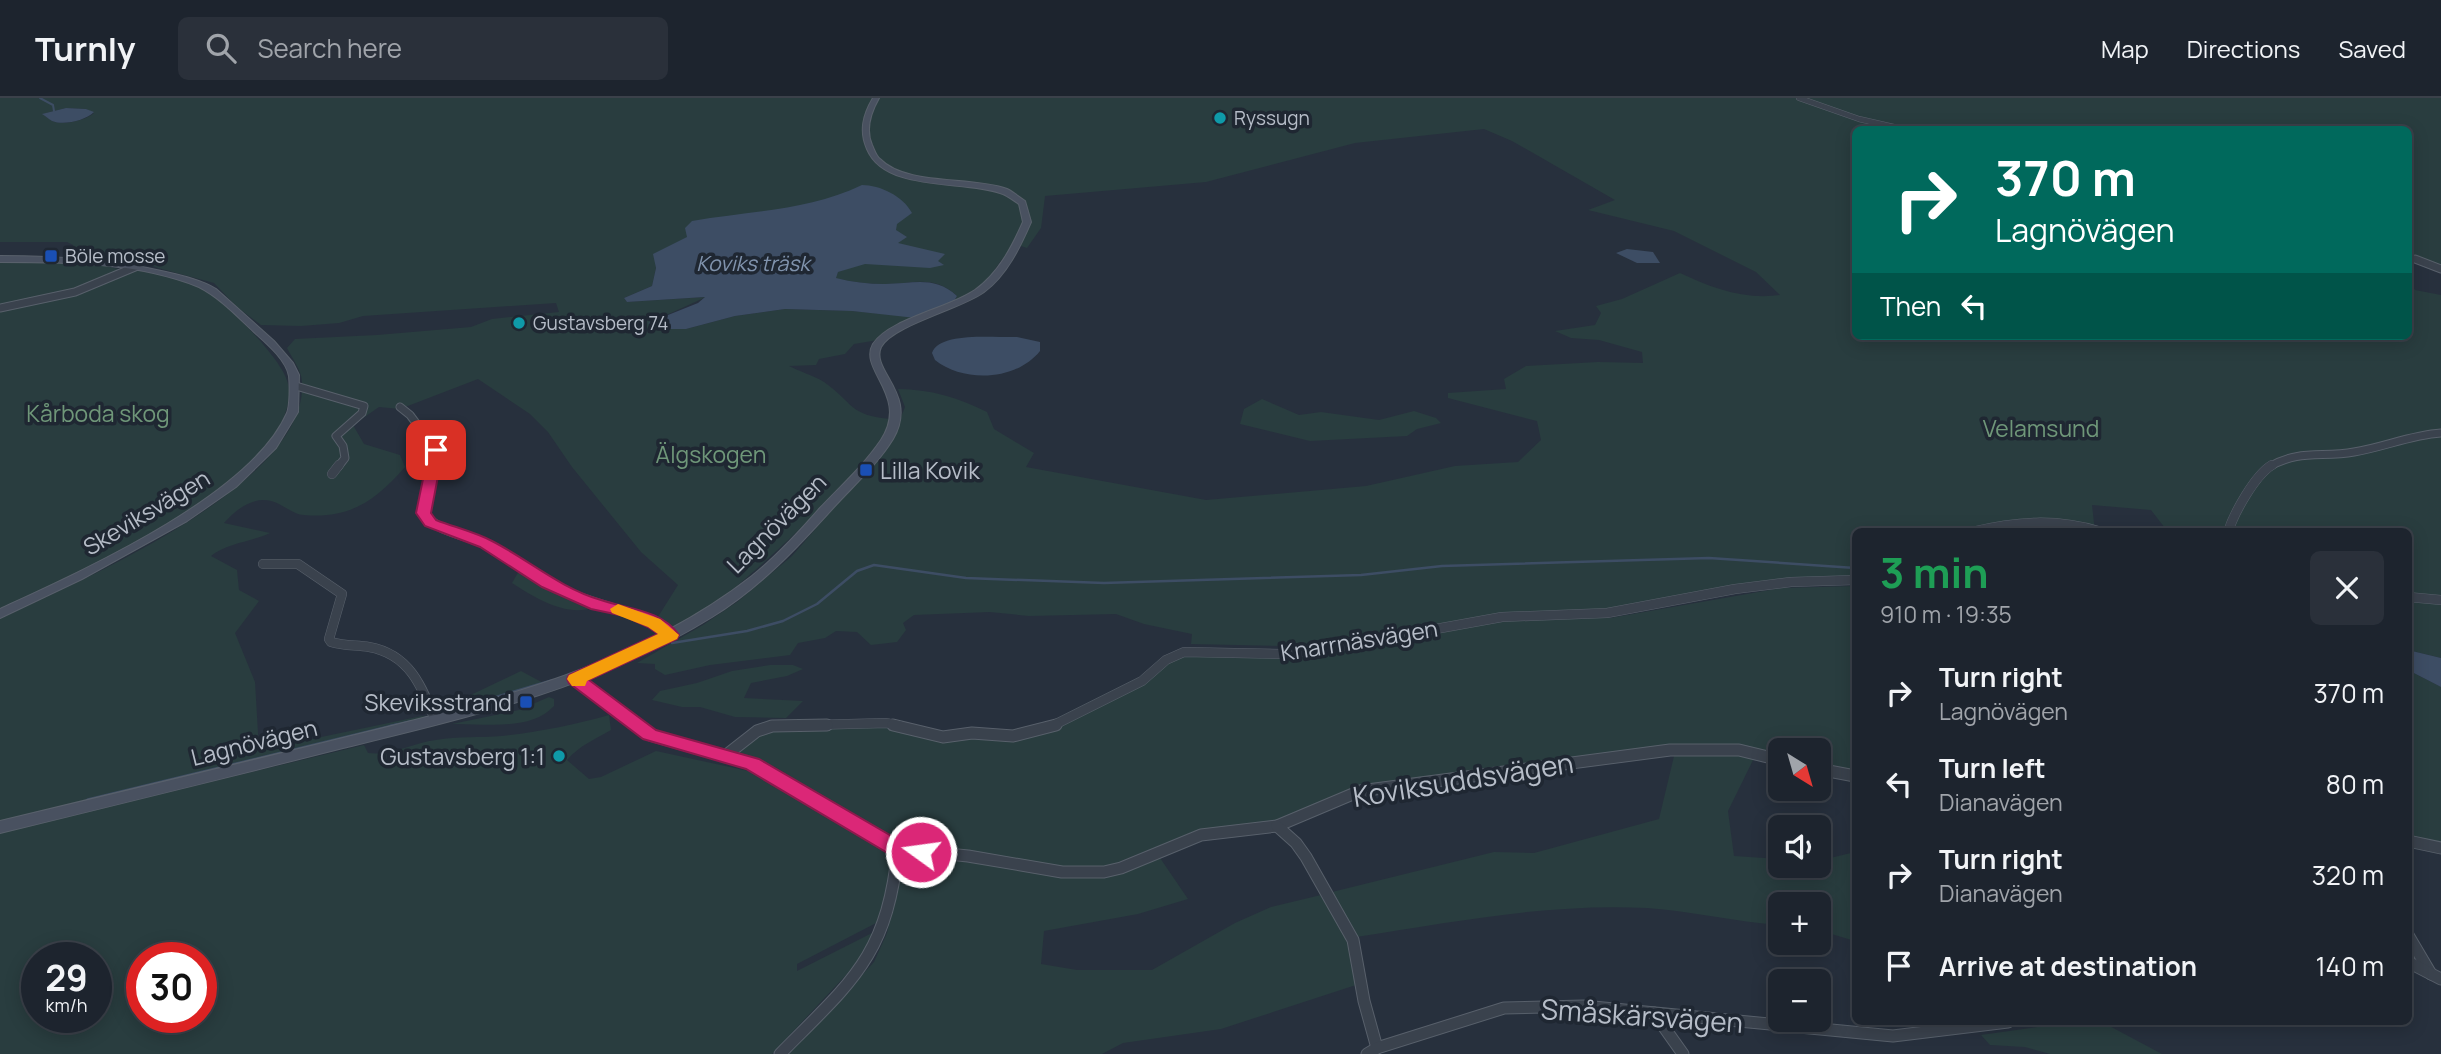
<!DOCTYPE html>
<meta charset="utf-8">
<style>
body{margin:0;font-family:Manrope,sans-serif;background:#2a303a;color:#f1f3f6;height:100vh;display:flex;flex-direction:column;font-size:26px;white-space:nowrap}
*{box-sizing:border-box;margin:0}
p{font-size:23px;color:#a0a4aa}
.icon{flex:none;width:38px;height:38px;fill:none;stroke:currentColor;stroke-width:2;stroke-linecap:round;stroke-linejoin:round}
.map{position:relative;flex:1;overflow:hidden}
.sheet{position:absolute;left:1852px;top:430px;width:560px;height:497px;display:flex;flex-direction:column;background:#1d242e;border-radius:10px;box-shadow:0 4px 18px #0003,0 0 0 2px #3b414a}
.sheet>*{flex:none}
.guide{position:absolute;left:1852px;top:28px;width:560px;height:214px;border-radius:10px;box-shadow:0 4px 18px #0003,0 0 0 2px #3b414a;background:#00695c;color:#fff;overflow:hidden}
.needle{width:46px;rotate:143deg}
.controls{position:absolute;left:1768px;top:640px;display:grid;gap:14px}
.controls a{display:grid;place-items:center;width:63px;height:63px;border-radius:10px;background:#1d242e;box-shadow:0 4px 18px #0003,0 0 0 2px #3b414a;font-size:35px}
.speed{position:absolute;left:21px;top:844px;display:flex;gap:14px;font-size:35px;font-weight:700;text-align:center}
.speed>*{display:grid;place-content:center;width:91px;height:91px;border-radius:50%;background:#1d242e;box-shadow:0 4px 18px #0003,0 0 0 2px #3b414a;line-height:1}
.speed small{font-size:18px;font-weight:400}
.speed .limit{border:10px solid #d22;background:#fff;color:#111}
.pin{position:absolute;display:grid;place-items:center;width:60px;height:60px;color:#fff;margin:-30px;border-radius:14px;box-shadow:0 4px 10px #0006}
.me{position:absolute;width:77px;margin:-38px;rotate:284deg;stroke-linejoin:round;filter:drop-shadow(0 0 5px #0008)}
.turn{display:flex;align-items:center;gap:24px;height:147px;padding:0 28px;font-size:32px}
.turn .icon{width:91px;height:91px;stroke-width:2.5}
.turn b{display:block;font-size:49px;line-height:60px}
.then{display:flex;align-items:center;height:66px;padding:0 28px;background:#0003;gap:14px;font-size:26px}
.round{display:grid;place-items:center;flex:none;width:74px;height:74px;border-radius:10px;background:#2a303a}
.head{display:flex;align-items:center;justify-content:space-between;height:119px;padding:0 28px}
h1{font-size:42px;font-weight:700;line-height:52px;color:#1e9e55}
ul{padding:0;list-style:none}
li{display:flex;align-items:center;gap:21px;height:91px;padding:0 28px}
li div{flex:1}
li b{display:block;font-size:26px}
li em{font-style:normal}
header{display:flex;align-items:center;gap:42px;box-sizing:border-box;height:98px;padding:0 35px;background:#1d242e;border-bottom:2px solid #3b414a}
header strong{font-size:33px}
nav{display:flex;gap:38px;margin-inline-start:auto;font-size:24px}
.search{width:490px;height:63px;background:#2a303a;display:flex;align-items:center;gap:18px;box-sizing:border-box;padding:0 24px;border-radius:10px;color:#a0a4aa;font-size:26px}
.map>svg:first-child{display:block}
.green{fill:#293d3f;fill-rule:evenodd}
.water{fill:#3d4d64}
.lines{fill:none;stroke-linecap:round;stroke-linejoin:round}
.stream-far2{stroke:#3d4d64;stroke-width:2}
.stream-far1{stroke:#3d4d64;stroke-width:2.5}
.stream{stroke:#3d4d64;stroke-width:3.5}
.street-far3-casing{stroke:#58606b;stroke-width:6}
.street-far2-casing{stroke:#58606b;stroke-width:9}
.street-far1-casing{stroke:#58606b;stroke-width:10}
.street-casing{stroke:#58606b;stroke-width:13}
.secondary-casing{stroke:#58606b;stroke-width:2}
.street-far3{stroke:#3a424d;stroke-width:5}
.street-far2{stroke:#3a424d;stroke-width:7}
.street-far1{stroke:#3a424d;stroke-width:9}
.street{stroke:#3a424d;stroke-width:11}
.secondary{fill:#495160;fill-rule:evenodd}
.route{fill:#db2777;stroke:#8e194d;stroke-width:2}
.slow{fill:#f59e0b}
.culture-dot{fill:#0f9aa8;stroke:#1f2732;stroke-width:2.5}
.transit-dot{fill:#1a4fb4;stroke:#1f2732;stroke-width:2.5}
.labels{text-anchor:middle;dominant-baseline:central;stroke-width:7;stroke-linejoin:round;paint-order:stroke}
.far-poi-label{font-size:19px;fill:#b6bdc8;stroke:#1f2732;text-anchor:start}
.far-water-label{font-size:21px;font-style:italic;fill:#8093ad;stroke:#1f2732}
.park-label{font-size:23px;fill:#6f9779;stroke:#1f2732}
.poi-label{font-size:23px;fill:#b6bdc8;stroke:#1f2732;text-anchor:end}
.street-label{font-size:23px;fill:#b6bdc8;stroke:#1f2732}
.near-street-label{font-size:28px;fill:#b6bdc8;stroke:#1f2732}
</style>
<header>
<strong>Turnly</strong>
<div class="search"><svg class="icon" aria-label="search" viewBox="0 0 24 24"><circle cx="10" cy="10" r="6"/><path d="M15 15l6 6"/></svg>Search here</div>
<nav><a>Map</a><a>Directions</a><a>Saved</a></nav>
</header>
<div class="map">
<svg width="2441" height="956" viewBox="0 0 2441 956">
<rect width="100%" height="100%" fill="#27303d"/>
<!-- green -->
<g class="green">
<path d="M0,0H2441V170L2419,161H2408V32H1855V238H2408V181L2415,192L2441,197V560L2408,552V434H2232L2237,415L2256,390L2254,389L2234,414L2228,434H2168L2151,412L2092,407L2095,434L2002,432L1855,434V480H1825L1747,487L1608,512L1484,520L1324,549L1191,546L1192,536L1144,526L1116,516L1029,518L990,514L914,517L903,525L906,532L897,544L871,547L857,534L836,533L825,540L798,545L790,557L710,567L665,577L655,571V566L637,565L703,527L737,504L792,458L891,344L905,309L898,291C930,291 959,300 987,314L994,331L1034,355L1026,369L1206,402L1366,388L1455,368L1518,364L1541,342L1537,323L1448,300V295L1506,291L1504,281L1526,268L1598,264L1643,265L1642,254L1599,242L1571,240L1555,233L1595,227L1601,215L1596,208L1622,201L1680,175C1712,190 1744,202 1780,197L1756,174L1674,133L1588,112L1615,102L1512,43L1484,31L1355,45L1206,84L1045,98L1041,130L1027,150L1018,147L1010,160L1002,161L987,183L950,208L893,231L878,242L854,246L845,256L819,261L816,267L789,268C800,274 813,277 824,284C855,306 848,317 891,321C885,358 720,512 681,528C672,532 664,526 656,522L678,487L641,454L572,369L548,334L530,316L478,281L400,311L379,309L353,327L364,346L400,357L405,369C376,402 351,421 304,417C296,417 287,410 279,406C258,395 238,409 224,425L270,435C251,444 227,445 211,458L237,472L239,492L259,503L235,535L255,584L259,652L422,618L429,619L269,660L0,723V521C78,483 309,387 302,284C302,273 292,260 287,250L295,241L377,237L471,229L492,221L559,214L556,205L363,218L339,225L301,228L261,227L237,209L214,185L158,170L138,162L73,156V147L67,144H0ZM66,10L86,11L94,15C86,22 64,28 52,23C49,21 46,18 43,16ZM655,163L854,168L838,174L835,180C851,184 868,186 885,186C913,186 934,176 957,198L954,203L916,219L852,213L785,211L735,218L686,231H661L649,225L706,199L627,204L624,200L652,188L656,170Z"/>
<path d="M0,162L54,165L85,162L121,172L88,188L0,208Z"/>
<path d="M138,172C158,177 182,179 200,189C217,198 254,234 266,250C275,261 288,277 289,291C294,383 70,478 0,514V211L40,205Z"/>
<path d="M1262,301L1299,317L1321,314L1379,322L1414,313L1436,320L1441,325L1417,331L1407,338L1310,343L1240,326L1244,311Z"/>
<path d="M519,473L595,509C567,520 535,500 512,485Z"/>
<path d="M1855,488V675L1818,668V653H1780V658L1733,647L1433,682L1360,687L1284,721L1193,734L1104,770L1079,771L911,748L894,742L775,669L739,659L738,653L742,648L772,631L886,628L920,638L1037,636L1185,556L1282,558L1503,520H1610L1782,490Z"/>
<path d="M770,567H793L803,571L787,578L751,585L744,600L803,603L786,620L735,619L700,609H682L652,602L660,593L697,585L732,573Z"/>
<path d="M2408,572L2441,589V747L2408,739Z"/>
<path d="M521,573L547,587L439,616L437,613Z"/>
<path d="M549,599L554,601V608C530,634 483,625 452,626L519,612Z"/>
<path d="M609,617L611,632C594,642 580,647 567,662L589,681L601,679L656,653L753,674L881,747C901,770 886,799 878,824L797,866V873L874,834L861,861L772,956H0V735L364,647L368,655C392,658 412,645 436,642C458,638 480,640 502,638C538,634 574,627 609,617ZM37,859H96V919H37ZM142,859H201V919H142Z"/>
<path d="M1675,654L1755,658L1728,713L1734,758L1780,761V768H1818V763L1855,754V843L1818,832V807H1780V827C1735,824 1692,813 1647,810C1549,805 1453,824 1356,839L1328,795L1494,754L1534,755L1659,721Z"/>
<path d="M910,756L1064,778L1158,757L1188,801L1138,816L1044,833L1041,866L1077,872H1152L1235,825L1271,809L1321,797L1349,843L1356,887L1221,931L1123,945L1102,956H789L874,864L887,835L903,762L905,757Z"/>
<path d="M2073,924H2102L2162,956H2050L2025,949L1990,947L1981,937Z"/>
</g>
<!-- water -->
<g class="water">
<path d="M66,10L86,11L94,14C86,22 64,28 52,23C48,21 46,18 42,16Z"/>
<path d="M862,87C880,87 903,98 912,115L897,126L896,132L907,139L898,145L945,156L938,163L944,167L930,170L865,166L838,174L836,180C852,184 868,186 885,186C913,186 934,177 957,198L954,203L916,220L852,213L785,211L735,218L686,231H661L648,225L698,205L705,199L627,204L624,200L652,188L656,170L653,156L687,139L685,130L692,123C750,113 807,113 862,87Z"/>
<path d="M1627,151L1653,154L1660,165H1637L1616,155Z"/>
<path d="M1017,239L1040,244V253C1016,283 964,285 935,262L932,255C939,233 997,240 1017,239Z"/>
<path d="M2408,552L2441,560V589L2408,572Z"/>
</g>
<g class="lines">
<!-- stream-far2 -->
<path class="stream-far2" d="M40,0L53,7L54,13"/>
<!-- stream-far1 -->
<g class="stream-far1">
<path d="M643,545L651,540"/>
<path d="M672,545L747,533L783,523L817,506L857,473L874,467L966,480L1104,485L1361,477L1442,468L1709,460L1855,470"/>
<path d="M425,620L553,582"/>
<path d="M390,628L412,623"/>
</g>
<!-- stream -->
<path class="stream" d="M88,702L397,627"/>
<!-- street-far3 casing -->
<g class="street-far3-casing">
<g id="street-far3">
<path d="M1799,0L1859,21L1907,32"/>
<path d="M2408,159L2420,163"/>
</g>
</g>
<!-- street-far2 casing -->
<g class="street-far2-casing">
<g id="street-far2">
<path d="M2415,161L2441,171"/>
<path d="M0,210L75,194L135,169"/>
<path d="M296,288L364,308L362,315L336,338L343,348L345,360L338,369"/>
<path d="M400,309L410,317L436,352L433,369"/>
<path d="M2269,369C2299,351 2322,360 2354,354C2384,349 2411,337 2441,335"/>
</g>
</g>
<!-- street-far1 casing -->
<g class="street-far1-casing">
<g id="street-far1">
<path d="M433,367L424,415C436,434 465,436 484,446C507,457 526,474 548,486C590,508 632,509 671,537"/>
<path d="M332,376L339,367"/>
<path d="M1971,434C2017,423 2056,420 2102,434"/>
<path d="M2228,434C2234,415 2255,377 2272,367"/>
<path d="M263,466H298L342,496L329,541L331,544C344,548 356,547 369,549C409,556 422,588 435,622"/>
<path d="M2408,499L2441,502"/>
<path d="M575,581L638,628"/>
<path d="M771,628L887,625L900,628"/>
<path d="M1052,628L1142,583L1166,562L1184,554L1282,556L1325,551L1502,519L1607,515L1735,491L1791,484L1855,482"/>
</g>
</g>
<!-- street casing -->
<g class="street-casing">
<g id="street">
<path d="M636,627L650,637L752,666L898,751L968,758L1062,774H1104L1121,770L1201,737L1277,728L1360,693L1670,652H1739L1780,662"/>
<path d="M893,627L943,639L972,635L1013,638L1056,627"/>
<path d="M725,658L757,633L772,628L827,627"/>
<path d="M1818,671L1855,678"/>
<path d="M1277,728L1296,745L1306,759L1353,842L1364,903L1377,950"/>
<path d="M2408,743L2441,750"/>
<path d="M2408,837L2431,876"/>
<path d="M2408,864L2441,881"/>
<path d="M1654,915L1683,956"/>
<path d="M780,956C852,883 887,859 898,751"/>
<path d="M1367,956L1377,950L1504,910L1583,908L1893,938L2008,924"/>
</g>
</g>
<!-- secondary casing -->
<g class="secondary-casing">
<g id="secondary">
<path d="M873,0H879C871,14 865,31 872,47C874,51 876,58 880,61C906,88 971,78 1007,91C1013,94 1019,99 1025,103L1031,124C1020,149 1007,177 984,194C961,211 893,227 881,249C870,273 919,296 893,341C877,367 853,388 833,410C796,451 759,490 712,519C599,589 470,619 343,650C229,679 115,707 0,735V723C109,697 218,671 327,644C475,607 629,574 752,478C777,458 799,434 820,410C841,388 864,367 881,342C910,298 858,272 873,246C889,221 949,210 975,192C998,176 1012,149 1023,124L1019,106C1013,102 1007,97 1000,95C962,82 885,94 867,51C859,33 863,17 873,0Z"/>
<path d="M0,158C56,158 111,161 166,174C183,178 201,182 216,191L274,243L293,265L299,277L298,314L276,350L236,389L187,423L82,481L0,520V511C80,474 251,398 287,315C290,307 290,288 289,278C286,261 265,244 253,233C237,218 219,199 199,189C137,164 66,164 0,164Z"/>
</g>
</g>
<!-- street-far3 -->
<use href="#street-far3" class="street-far3"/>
<!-- street-far2 -->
<use href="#street-far2" class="street-far2"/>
<!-- street-far1 -->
<use href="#street-far1" class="street-far1"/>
<!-- street -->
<use href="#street" class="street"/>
<!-- secondary -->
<use href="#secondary" class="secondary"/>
</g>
<!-- route -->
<path class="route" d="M436,348L443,352L431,415L436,422C454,429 475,434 492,443C529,462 560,490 601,502C628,511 662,512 679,537L677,541L589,582L656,632L759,661L902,744L928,748L931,754L928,759L921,761L891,757L746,671L643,641L569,585L567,581L569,577L658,536L648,529L624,518L591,511L542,489L480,449L425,428L416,415L429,352Z"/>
<!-- slow -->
<path class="slow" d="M618,506L660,521L679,537L677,541L587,583L585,588H572L567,581L569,577L658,536L648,529L612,515L610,511Z"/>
<!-- markers -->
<g class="culture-dot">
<circle cx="1220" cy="20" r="7"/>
<circle cx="519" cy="225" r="7"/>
<circle cx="559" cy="658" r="7"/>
</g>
<g class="transit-dot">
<rect x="44" y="151" width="14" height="14" rx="3.5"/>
<rect x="859" y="365" width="14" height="14" rx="3.5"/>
<rect x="519" y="597" width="14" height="14" rx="3.5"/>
</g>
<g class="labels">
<!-- far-poi labels -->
<g class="far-poi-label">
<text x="1234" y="20">Ryssugn</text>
<text x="65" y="158">Böle mosse</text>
<text x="533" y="225">Gustavsberg 74</text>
</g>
<!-- far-water labels -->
<g class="far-water-label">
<text x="753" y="165">Koviks träsk</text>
</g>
<!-- park labels -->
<g class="park-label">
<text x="98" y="315">Kårboda skog</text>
<text x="2041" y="330">Velamsund</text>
<text x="711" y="356">Älgskogen</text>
</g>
<!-- poi labels -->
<g class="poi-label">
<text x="880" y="372" text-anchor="start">Lilla Kovik</text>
<text x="512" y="604">Skeviksstrand</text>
<text x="545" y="658">Gustavsberg 1:1</text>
</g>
<!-- street labels -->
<g class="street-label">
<text transform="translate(146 414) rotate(-31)">Skeviksvägen</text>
<text transform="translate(776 425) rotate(-45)">Lagnövägen</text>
<text transform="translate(1359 542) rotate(-9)">Knarrnäsvägen</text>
<text transform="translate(254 644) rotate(-14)">Lagnövägen</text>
</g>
<!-- near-street labels -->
<g class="near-street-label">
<text transform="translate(1463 681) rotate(-9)">Koviksuddsvägen</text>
<text transform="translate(1642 917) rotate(4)">Småskärsvägen</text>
</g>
</g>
</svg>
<div class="controls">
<a><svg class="needle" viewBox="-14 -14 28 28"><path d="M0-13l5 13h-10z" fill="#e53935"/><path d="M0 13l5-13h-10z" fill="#a0a4aa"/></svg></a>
<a><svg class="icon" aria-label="sound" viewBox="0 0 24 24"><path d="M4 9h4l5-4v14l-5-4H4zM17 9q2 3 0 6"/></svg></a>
<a>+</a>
<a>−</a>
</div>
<div class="speed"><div>29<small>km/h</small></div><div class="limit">30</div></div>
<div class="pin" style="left:436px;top:352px;background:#d93025"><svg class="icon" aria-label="arrive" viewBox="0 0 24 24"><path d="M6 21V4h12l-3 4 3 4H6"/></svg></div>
<svg class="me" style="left:921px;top:754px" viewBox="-20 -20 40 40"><circle r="17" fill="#db2777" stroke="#fff" stroke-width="3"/><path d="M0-11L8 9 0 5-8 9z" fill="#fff"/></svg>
<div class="guide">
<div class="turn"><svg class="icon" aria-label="right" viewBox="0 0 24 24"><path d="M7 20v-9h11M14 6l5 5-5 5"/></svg><div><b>370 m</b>Lagnövägen</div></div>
<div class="then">Then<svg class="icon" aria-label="left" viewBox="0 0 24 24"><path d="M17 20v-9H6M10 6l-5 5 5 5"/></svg></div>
</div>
<section class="sheet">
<div class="head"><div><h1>3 min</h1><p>910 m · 19:35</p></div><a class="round"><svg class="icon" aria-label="close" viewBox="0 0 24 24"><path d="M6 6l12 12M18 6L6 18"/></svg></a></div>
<ul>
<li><svg class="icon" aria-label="right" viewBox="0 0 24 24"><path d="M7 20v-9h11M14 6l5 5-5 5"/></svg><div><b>Turn right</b><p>Lagnövägen</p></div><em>370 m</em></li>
<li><svg class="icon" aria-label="left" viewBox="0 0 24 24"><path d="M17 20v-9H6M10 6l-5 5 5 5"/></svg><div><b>Turn left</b><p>Dianavägen</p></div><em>80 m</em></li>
<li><svg class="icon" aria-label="right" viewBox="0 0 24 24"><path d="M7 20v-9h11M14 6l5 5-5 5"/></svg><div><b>Turn right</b><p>Dianavägen</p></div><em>320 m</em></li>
<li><svg class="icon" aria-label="arrive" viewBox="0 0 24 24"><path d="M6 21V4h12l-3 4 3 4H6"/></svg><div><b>Arrive at destination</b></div><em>140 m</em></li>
</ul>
</section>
</div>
